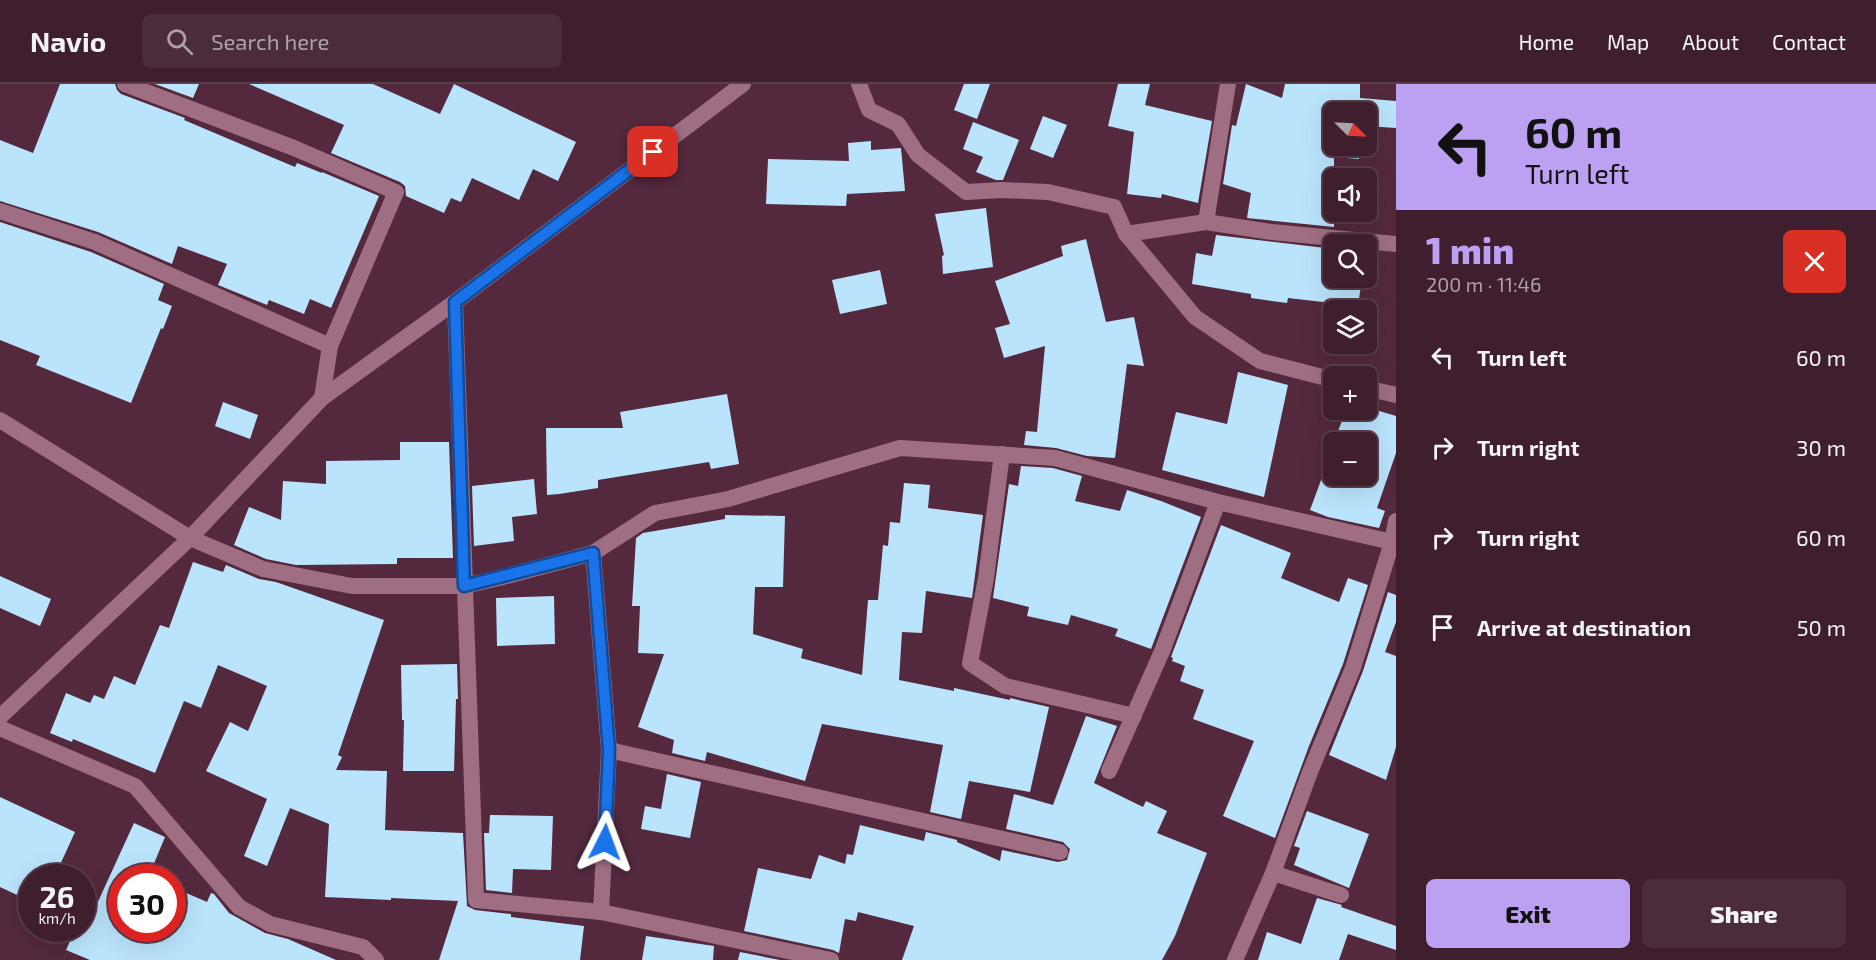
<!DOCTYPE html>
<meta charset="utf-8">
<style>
body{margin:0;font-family:"Exo 2",sans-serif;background:#4a2c3a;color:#f1f3f6;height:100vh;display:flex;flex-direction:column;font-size:22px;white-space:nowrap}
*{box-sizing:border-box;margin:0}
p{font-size:20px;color:#ada2aa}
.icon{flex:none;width:33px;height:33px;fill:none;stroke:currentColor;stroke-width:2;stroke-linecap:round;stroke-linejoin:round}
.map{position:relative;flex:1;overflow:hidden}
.details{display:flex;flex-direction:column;background:#3f1f2e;width:480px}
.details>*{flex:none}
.top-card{background:#bca0f2;color:#111;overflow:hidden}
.needle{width:39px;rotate:114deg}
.buttons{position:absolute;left:1323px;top:18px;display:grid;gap:12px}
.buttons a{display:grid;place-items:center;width:54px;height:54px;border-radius:9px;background:#3f1f2e;box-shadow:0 6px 24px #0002,0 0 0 2px #583d4a;font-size:30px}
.speed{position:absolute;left:18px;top:780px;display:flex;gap:12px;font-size:30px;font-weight:700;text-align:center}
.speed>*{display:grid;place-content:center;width:78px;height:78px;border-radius:50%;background:#3f1f2e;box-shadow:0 6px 24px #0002,0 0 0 2px #583d4a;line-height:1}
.speed small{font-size:15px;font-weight:400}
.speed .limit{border:9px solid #d22;background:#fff;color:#111}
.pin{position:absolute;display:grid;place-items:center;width:51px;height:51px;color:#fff;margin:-26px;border-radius:12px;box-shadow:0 3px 9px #0006}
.me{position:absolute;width:66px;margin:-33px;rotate:3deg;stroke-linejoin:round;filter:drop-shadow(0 0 4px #0008)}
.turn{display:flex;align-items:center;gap:21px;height:126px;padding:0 30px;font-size:27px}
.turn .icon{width:78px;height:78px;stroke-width:2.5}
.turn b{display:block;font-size:42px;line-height:51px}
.round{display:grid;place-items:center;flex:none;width:63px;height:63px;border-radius:9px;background:#4a2c3a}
.head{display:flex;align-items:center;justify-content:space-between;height:102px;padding:0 30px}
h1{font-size:36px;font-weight:800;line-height:45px;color:#bca0f2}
.primary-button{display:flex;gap:12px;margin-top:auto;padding:12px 30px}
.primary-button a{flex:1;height:69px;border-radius:9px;background:#bca0f2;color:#111;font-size:24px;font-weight:800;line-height:69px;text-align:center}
.primary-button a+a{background:#4a2c3a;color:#f1f3f6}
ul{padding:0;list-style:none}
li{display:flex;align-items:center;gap:18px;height:90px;padding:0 30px}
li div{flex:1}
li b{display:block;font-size:22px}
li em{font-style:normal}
header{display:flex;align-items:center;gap:36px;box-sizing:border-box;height:84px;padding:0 30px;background:#3f1f2e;border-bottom:2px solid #583d4a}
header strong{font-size:28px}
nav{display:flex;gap:33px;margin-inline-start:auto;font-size:21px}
.search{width:420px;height:54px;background:#4a2c3a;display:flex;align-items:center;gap:15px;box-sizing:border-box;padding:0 21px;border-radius:9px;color:#ada2aa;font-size:22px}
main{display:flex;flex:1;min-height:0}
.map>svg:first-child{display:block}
.building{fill:#bae4fc}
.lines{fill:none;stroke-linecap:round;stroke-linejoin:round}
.minor{stroke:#9f6e83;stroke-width:16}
.route-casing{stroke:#114b97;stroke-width:15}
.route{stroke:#1a73e8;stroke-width:10}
</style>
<header>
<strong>Navio</strong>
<div class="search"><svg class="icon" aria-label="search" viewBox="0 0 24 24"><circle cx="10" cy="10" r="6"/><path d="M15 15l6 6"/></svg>Search here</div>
<nav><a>Home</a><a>Map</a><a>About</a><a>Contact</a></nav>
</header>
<main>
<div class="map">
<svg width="1396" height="876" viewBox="0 0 1396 876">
<rect width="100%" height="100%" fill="#54293d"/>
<!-- building -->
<g class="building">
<path d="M60,0H115L117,6L121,10L185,34L184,36L295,83L297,79L322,89V88L379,112L331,224L310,215L304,230L269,216L267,221L218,201L227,180L178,162L172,180L98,148L0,117V56L33,69Z"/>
<path d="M155,0H199L193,14Z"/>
<path d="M249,0H373L440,30L454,0L576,58L558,97L533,85L519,116L472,94L461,118L451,114L444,129L406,112L405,102L400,98L331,69L344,41Z"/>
<path d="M964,0H990L977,35L954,26Z"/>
<path d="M1118,0H1150L1145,21L1212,37L1198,119L1162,110L1161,114L1127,110L1134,48L1108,42Z"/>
<path d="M1246,0L1282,14L1285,0H1360V14L1396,17V44L1366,42V28H1334V62H1360L1359,75L1334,73V143L1247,134L1251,109L1223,100L1232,41L1236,42Z"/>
<path d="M1043,32L1067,41L1053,74L1030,65Z"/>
<path d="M973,38L1019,56L1003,96H996L976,88L983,73L963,65Z"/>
<path d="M871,57V66L901,64L905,107L847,110L846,122L766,120L768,75L849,77L848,59Z"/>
<path d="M986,124L993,183L943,190L942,172L944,171L935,130Z"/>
<path d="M0,138L91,168L164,200L158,216L172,222L163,245L161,244L131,319L36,281L40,272L0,256Z"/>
<path d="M1216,151L1334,165V194H1362L1358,222L1288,214L1287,219L1251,214V210L1192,200L1196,169L1212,172Z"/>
<path d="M1086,155L1106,238L1134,233L1144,282L1127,280L1115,374L1087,372L1056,364L1024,361L1026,347L1037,348L1045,262L1004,274L995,244L1010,240L995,197L1063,172L1061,162Z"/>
<path d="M880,186L887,220L840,230L832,196Z"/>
<path d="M1238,288L1288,301L1264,413L1162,386L1176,328L1227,340Z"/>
<path d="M727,310L739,380L711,385L709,378L598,396V404L559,410L547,411L546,344H623L620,328Z"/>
<path d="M223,318L258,331L250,355L215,342Z"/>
<path d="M1366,323L1396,332V369L1377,424L1385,427L1379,444L1328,433L1310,426L1334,361V392H1366V358H1334L1346,326H1366Z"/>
<path d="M400,358H449L453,474H397V480L296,481L266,475L234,461L249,423L281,436L283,397L326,400V377L400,376Z"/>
<path d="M1021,382L1053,384L1082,392L1075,417L1120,427L1127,406L1161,417L1201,433L1151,565L1115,552L1118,545L1071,531L1068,541L1027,532L1029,523L993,514L1009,400L1018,402Z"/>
<path d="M534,395L537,430L512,433L514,457L474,462L472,402Z"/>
<path d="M904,399L930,401L928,424L983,431L972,514L926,507L922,549L902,548L899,596L954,607V604L1010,616V614L1049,623L1030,708L969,697L961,735L930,728L943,661L822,640L805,697L707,668L705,677L672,669L674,656L638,643L664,570L638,569L640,522H632L636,454L643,449L725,435V431L785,432L783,503H755L753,550L803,565L801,574L862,591L868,516H878L883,461L888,462L890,438L900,439Z"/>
<path d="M1221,441L1291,469L1281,494L1339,518L1348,494L1368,501L1343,580L1309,662L1275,754L1223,732L1254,657L1193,635L1204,606L1180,597L1185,582L1172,577L1173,574L1171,573Z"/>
<path d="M193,478L223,488L226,481L259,495L276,498L384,536L338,671L342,673L336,686L387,687L385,746L463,749L467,822L475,826L511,830V833L584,842L580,876H439L458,817L391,814V816L325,813L329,740L290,724L267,782L244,772L267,715L206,687L230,638L248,647L267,602L218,581L201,624L184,617L155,689L73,655L72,658L50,649L66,609L90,619L94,611L104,615L114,592L135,601L160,541L169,544Z"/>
<path d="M0,492L51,515L40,542L0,524Z"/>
<path d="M1388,508L1396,511V538L1385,568L1396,572V663L1386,696L1329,671L1363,587Z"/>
<path d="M554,512L555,560L497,562L496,514Z"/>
<path d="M457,580L458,615H456L454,687H403L404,636H402L401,581Z"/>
<path d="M1086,632L1117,642L1094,699L1143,723L1146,717L1167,727L1157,749L1207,769L1175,852L1162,876H902L914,842L858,828L856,837L845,835L839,869L833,866L744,847L758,784L811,795L819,771L845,780L847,770L853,771L860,741L924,757L926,748L957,756V758L1000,777L1002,766L1058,778L1067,776L1070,765L1063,758L1006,745L1014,710L1053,721Z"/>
<path d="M667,690L701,698L690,754L641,745L645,722L661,725Z"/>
<path d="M0,713L75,748L54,794H32V818L0,803Z"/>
<path d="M1307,727L1369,750L1349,804L1294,781L1300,764L1294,762Z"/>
<path d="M490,731L553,732L551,786L513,785L512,809L486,806L484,749H489Z"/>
<path d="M134,739L165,753L148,794H122V844H172V835L184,808L207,818L211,809L214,810L229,829L265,849L288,855L336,876H90L66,866L76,844H82V828L87,818L96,822Z"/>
<path d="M1317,814L1342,821L1341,823L1396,842V866L1348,850L1339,876H1258L1267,848L1301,860Z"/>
<path d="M646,852L714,862L713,876H642Z"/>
<path d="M740,868L780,876H738Z"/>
</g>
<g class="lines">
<!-- minor -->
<g class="minor">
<path d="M125,0L294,64L396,108L330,262L322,314"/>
<path d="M859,0L869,26L898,40L918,71L966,108L1002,106L1048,108L1114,123L1126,150L1206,138L1272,148L1396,160"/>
<path d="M0,127L95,158L330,262"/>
<path d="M1206,138L1228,0"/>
<path d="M1126,150L1195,233L1260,277L1334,296"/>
<path d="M455,218L476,816L601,828L831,876"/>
<path d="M1366,304L1396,311"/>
<path d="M0,336L190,454L263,485L352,502H464L499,494L593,469L655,429L728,415L900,364L1055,374L1218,418L1396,459"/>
<path d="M1002,370L986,494L970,579L1005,602L1134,632"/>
<path d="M593,469L609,666L601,828"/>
<path d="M0,633L190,454L322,314L455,218L743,0"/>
<path d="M0,644L135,702L239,823L270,840L363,863L376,876"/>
<path d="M609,666L1060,768"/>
<path d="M1109,687L1163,565L1218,418"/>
<path d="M1273,789L1341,811"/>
<path d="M1235,876L1273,789L1310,688L1353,584L1392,458L1396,437"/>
</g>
</g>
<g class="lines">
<!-- route casing -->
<g class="route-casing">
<path id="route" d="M605,758L609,666L593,469L464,502L455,218L653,68"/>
</g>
<!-- route -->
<use href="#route" class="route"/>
</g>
</svg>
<div class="buttons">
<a><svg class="needle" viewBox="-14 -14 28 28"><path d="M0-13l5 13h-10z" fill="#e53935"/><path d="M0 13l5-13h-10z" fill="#ada2aa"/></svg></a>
<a><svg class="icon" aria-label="sound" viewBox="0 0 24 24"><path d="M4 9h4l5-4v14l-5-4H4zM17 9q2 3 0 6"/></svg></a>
<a><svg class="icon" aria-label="search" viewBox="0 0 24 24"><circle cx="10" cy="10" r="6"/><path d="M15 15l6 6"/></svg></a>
<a><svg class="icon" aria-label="layers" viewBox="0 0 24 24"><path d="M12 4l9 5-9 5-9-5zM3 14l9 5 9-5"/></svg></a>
<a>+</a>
<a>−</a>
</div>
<div class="speed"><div>26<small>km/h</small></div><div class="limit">30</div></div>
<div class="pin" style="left:653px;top:68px;background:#d93025"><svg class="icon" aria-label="arrive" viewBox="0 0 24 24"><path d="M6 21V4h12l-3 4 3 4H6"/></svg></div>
<svg class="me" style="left:605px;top:758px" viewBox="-20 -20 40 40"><path d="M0-17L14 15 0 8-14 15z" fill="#1a73e8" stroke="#fff" stroke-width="4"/></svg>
</div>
<section class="details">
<div class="top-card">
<div class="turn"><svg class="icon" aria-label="left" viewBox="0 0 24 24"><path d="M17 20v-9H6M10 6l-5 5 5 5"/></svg><div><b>60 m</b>Turn left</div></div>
</div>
<div class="head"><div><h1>1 min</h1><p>200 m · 11:46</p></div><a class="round" style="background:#d93025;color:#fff"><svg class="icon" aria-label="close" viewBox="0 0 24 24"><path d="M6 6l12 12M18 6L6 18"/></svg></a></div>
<ul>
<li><svg class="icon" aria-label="left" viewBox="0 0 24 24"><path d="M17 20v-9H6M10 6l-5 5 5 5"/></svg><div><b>Turn left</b></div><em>60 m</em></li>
<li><svg class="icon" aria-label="right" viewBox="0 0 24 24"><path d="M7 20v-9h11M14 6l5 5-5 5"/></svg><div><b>Turn right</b></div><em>30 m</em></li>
<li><svg class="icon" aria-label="right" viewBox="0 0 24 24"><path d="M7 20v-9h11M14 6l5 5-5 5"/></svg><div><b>Turn right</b></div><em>60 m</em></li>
<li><svg class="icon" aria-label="arrive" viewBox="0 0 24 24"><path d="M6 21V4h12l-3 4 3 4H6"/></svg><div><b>Arrive at destination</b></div><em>50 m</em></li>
</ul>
<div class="primary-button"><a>Exit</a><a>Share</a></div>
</section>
</main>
